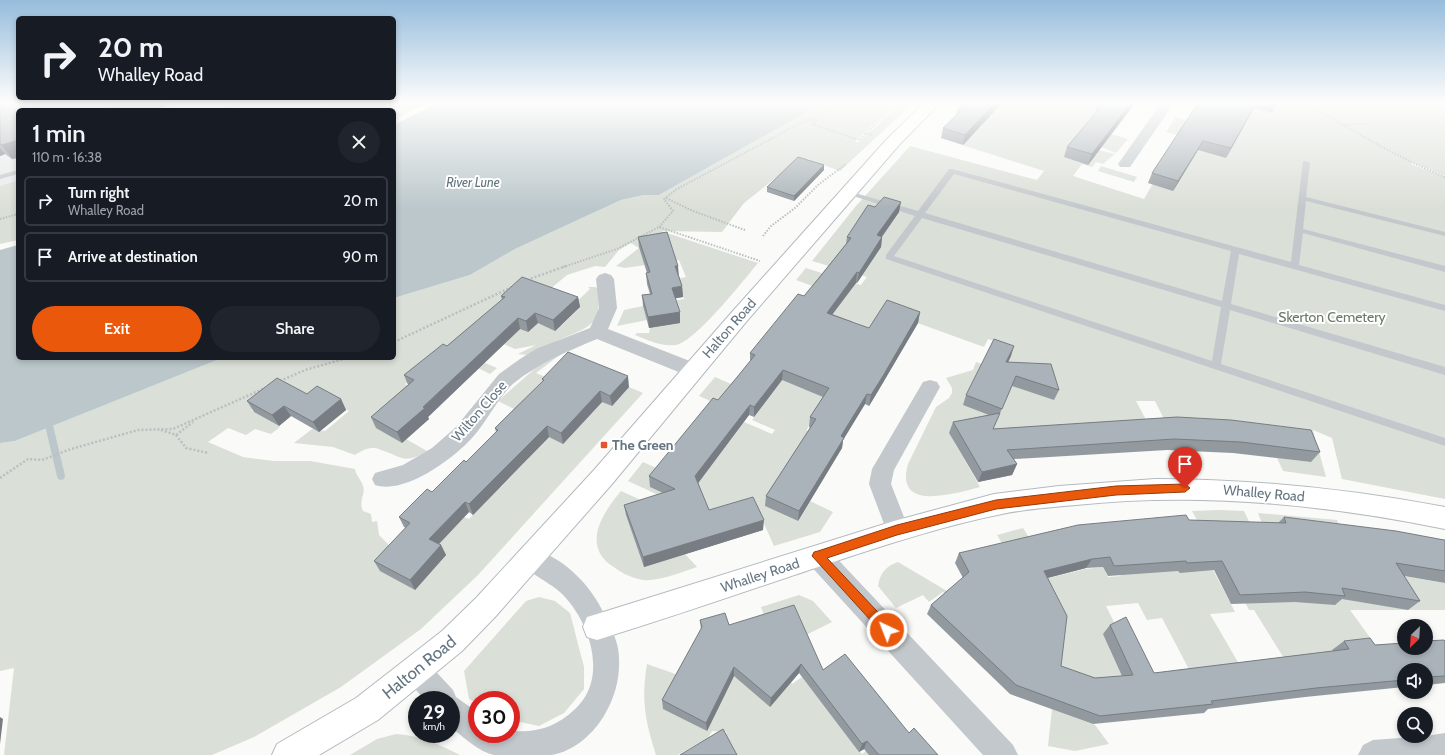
<!DOCTYPE html>
<meta charset="utf-8">
<style>
body{margin:0;font-family:Cabin,sans-serif;background:#20242c;color:#f1f3f6;height:100vh;display:flex;flex-direction:column;font-size:15px;white-space:nowrap}
*{box-sizing:border-box;margin:0}
p{font-size:13px;color:#9ea1a6}
.icon{flex:none;width:22px;height:22px;fill:none;stroke:currentColor;stroke-width:2;stroke-linecap:round;stroke-linejoin:round}
.map{position:relative;flex:1;overflow:hidden}
.side{position:absolute;left:16px;top:108px;width:380px;height:252px;display:flex;flex-direction:column;background:#171b24;border-radius:6px;box-shadow:0 2px 6px #0003}
.side>*{flex:none}
.hud{position:absolute;left:16px;top:16px;width:380px;height:84px;border-radius:6px;box-shadow:0 2px 6px #0003;background:#171b24;color:#f1f3f6;overflow:hidden}
.needle{width:26px;rotate:205deg}
.fabs{position:absolute;left:1397px;top:619px;display:grid;gap:8px}
.fabs a{display:grid;place-items:center;width:36px;height:36px;border-radius:50%;background:#171b24;box-shadow:0 2px 6px #0003;font-size:20px}
.speed{position:absolute;left:408px;top:691px;display:flex;gap:8px;font-size:20px;font-weight:700;text-align:center}
.speed>*{display:grid;place-content:center;width:52px;height:52px;border-radius:50%;background:#171b24;box-shadow:0 2px 6px #0003;line-height:1}
.speed small{font-size:10px;font-weight:400}
.speed .limit{border:6px solid #d22;background:#fff;color:#111}
.pin{position:absolute;display:grid;place-items:center;width:34px;height:34px;color:#fff;margin:-41px -17px;border-radius:50% 50% 50% 0;rotate:-45deg;box-shadow:0 0 4px #0007}
.pin .icon{rotate:45deg}
.me{position:absolute;width:44px;margin:-22px;rotate:317deg;stroke-linejoin:round;filter:drop-shadow(0 0 3px #0008)}
.turn{display:flex;align-items:center;gap:14px;height:84px;padding:0 16px;font-size:18px}
.turn .icon{width:52px;height:52px;stroke-width:2.5}
.turn b{display:block;font-size:28px;line-height:34px}
.round{display:grid;place-items:center;flex:none;width:42px;height:42px;border-radius:21px;background:#20242c}
.head{display:flex;align-items:center;justify-content:space-between;height:68px;padding:0 16px}
h1{font-size:24px;font-weight:600;line-height:30px}
.action{display:flex;gap:8px;margin-top:auto;padding:8px 16px}
.action a{flex:1;height:46px;border-radius:24px;background:#ea580c;color:#fff;font-size:16px;font-weight:600;line-height:46px;text-align:center}
.action a+a{background:#20242c;color:#f1f3f6}
ul{padding:0;list-style:none}
li{display:flex;align-items:center;gap:12px;height:50px;margin:0 8px 6px;padding:0 8px;border:2px solid #363941;border-radius:6px}
li div{flex:1}
li b{display:block;font-size:15px}
li em{font-style:normal}
.map>svg:first-child{display:block}
.built{fill:#e8e9e9}
.green{fill:#dadfd7}
.water{fill:#bbc7cb}
.lines{fill:none;stroke-linecap:round;stroke-linejoin:round}
.stream{fill:#bbc7cb;fill-rule:evenodd}
.secondary-casing{stroke:#b3babf;stroke-width:2}
.path-far1{stroke:#bbbfc2;stroke-width:2;stroke-dasharray:1.5 1.5;stroke-linecap:butt}
.path{stroke:#bbbfc2;stroke-width:2.5;stroke-dasharray:2 2;stroke-linecap:butt}
.lane{fill:#c3c8cc;fill-rule:evenodd}
.street{fill:#c3c8cc;fill-rule:evenodd}
.secondary{fill:#fff;fill-rule:evenodd}
.wall{fill:#929a9f}
.shaded-wall{fill:#777d82}
.building{fill:#aab3b9;stroke:#777d82}
.route{fill:#ea580c;stroke:#983908}
.poi-dot{fill:#e4572e;stroke:#fff;stroke-width:1.5}
.labels{text-anchor:middle;dominant-baseline:central;stroke-width:4;stroke-linejoin:round;paint-order:stroke}
.far-water-label{font-size:13px;font-style:italic;fill:#60757c;stroke:#fff}
.park-label{font-size:14px;fill:#687a64;stroke:#fff}
.street-label{font-size:14px;fill:#657683;stroke:#fff}
.poi-label{font-size:14px;font-weight:bold;fill:#657683;stroke:#fff;text-anchor:start}
.near-street-label{font-size:17px;fill:#657683;stroke:#fff}
</style>
<div class="map">
<svg width="1445" height="755" viewBox="0 0 1445 755">
<rect width="100%" height="100%" fill="#fafaf8"/>
<!-- built -->
<path class="built" d="M0,103H329L320,107L283,110H18V180L0,186Z"/>
<!-- green -->
<g class="green">
<path d="M329,103H427L394,120V110H283L320,107Z"/>
<path d="M823,103H898L855,141L857,143L903,103H913L840,171L807,159L797,161L744,203L722,232L661,231L758,263C743,281 696,341 676,345C661,347 648,340 635,335L637,333H649L650,328L680,323L673,301L684,299L677,279L686,277L679,260L674,261L640,247L645,265L625,268L616,266L639,248L631,243L619,250L605,267L595,266L567,275L543,295L562,325L580,308L573,305L590,289L588,287H595L598,289C602,325 591,326 561,339C550,344 539,350 528,355L518,354L536,345L515,349L478,333L482,365L485,363L497,368L490,374L476,367L415,376L405,384L418,391L377,428L402,443L406,439L427,451C404,465 403,457 381,450C378,449 375,447 372,448C365,448 360,452 355,455L333,447L294,443L312,429L325,431L349,411L322,396L311,403L282,388L251,410L280,427L271,434L255,429L246,435L228,428L208,442L243,457L274,461H310L355,469C356,476 361,479 363,486C366,495 358,500 363,511L371,514L372,522L377,521L379,535L388,544L391,550L436,546L464,517L469,519L499,487H501L527,460L550,427L498,401L540,364L561,354L536,373L612,406L629,387L643,393L478,575L421,629L341,687L254,737L212,755H4L14,668L0,671V443L15,441L222,358H394V298L470,275L515,249L621,200L644,195H659Z"/>
<path d="M999,103H1100L1101,112L1098,150L1115,154L1103,164L1096,162L1092,167L1082,164L1073,176L1144,199L1152,185L1226,103H1445V176L1412,162L1411,164L1445,177V499L1342,479L1332,438L1313,430L1326,477L1283,471L1277,458L1311,462L1164,419L1155,401H1136L1151,429L949,433L980,487C956,493 894,513 908,464L936,407L949,398L952,393V388L946,378L973,370L976,362L1003,371V344L988,339L984,347L901,317L870,328L853,321L839,341L829,396L807,429L808,433L765,506L798,521L810,501L833,512L820,532L774,546L756,506L687,526L684,507L628,481L643,462L663,471L683,503L744,422L772,434L775,430L752,420L782,380L804,389L812,330L855,283L861,285L867,277L812,261L856,206L910,146L1037,180L1044,171L962,145Z"/>
<path d="M1176,117L1194,122L1185,137L1166,132Z"/>
<path d="M1111,134L1128,139L1116,153L1101,147Z"/>
<path d="M1101,166L1137,177L1134,182L1098,171Z"/>
<path d="M18,180V240L0,244V186Z"/>
<path d="M806,268L828,275L818,288L796,280Z"/>
<path d="M643,306L647,320L617,326L624,310Z"/>
<path d="M715,377L738,387L722,406L699,396Z"/>
<path d="M621,491L654,506L685,554L697,567C682,572 665,579 650,580C639,581 627,576 618,570C614,567 607,563 604,559C585,537 607,508 621,491Z"/>
<path d="M1219,510L1244,511L1254,532L1203,531L1192,511Z"/>
<path d="M1258,513L1337,520L1354,568L1445,583V610H1350L1379,650H1333L1338,658L1287,663L1254,610H1249L1233,579L1279,567Z"/>
<path d="M1023,528L1033,544L1006,550L997,535Z"/>
<path d="M898,562L947,591L1026,584L1085,569L1103,567L1108,577L1121,576L1116,566L1139,564L1213,570L1235,612L1210,614L1242,669L1192,675L1162,618L1147,620L1138,603L1106,606L1115,624L1125,684L1105,685L1015,660L949,596L943,592L929,602L923,595L896,608L878,586C880,573 886,566 898,562Z"/>
<path d="M799,595L813,601L832,622L802,637L767,623L761,607Z"/>
<path d="M539,597L555,601L570,613L584,667V689L564,713L539,726L511,720V700H477V703L469,699L464,671L526,601Z"/>
<path d="M782,661L792,684L802,677L862,754L866,751L870,755H733L723,737L727,732L712,731L708,738L678,755H656C645,720 641,700 647,664L681,676L706,731L739,666Z"/>
<path d="M1052,709L1095,725L1109,744L1075,751L1048,746Z"/>
<path d="M396,734C423,736 436,743 460,755H350L377,739Z"/>
</g>
<!-- water -->
<g class="water">
<path d="M437,103H823L659,195H644L621,200L515,249L470,275L394,298V125Z"/>
<path d="M18,245V358H222L15,441L0,443V250Z"/>
</g>
<g class="lines">
<!-- stream -->
<path class="stream" d="M47,414L50,415L51,417L65,476L64,479L61,480L58,479L57,476L43,417L44,415Z"/>
<!-- secondary casing -->
<g class="secondary-casing">
<g id="secondary">
<path d="M924,103H940L899,145L746,322L612,484L496,616L462,651L378,720L319,755H272L277,744L356,698L442,631L476,598L594,470L732,312L887,139Z"/>
<path d="M1155,479C1254,479 1349,489 1445,507V529C1323,504 1200,492 1076,505C1051,507 1026,509 1002,514C941,526 880,547 821,566C747,591 672,617 597,640L587,637L583,627L587,617L597,614L894,521L994,494L1059,486Z"/>
</g>
</g>
<!-- path-far1 -->
<g class="path-far1">
<path d="M1306,103C1352,130 1396,157 1445,177"/>
<path d="M345,110L363,103"/>
<path d="M812,120L816,121L812,124L859,140L866,133"/>
<path d="M1341,125L1366,124"/>
<path d="M872,135L866,133L900,103"/>
<path d="M666,198L693,211L745,230"/>
<path d="M0,219L18,214"/>
<path d="M659,227L673,211L664,199L677,189L795,126L848,103"/>
<path d="M763,236L771,226L795,208L818,185L846,164"/>
<path d="M563,267L617,249L659,227L760,261"/>
</g>
<!-- path -->
<g class="path">
<path d="M527,280L566,266"/>
<path d="M394,342L512,287"/>
<path d="M280,381L305,370L347,358"/>
<path d="M161,430L176,435L193,422"/>
<path d="M176,435L186,448L208,453"/>
<path d="M0,478L28,459L42,460L71,449L138,430L173,429L265,388"/>
</g>
<!-- lane -->
<g class="lane">
<path d="M234,103H245L228,110H218Z"/>
<path d="M1303,161H1306L1310,163L1306,197L1445,232V236L1306,201L1303,229L1445,266V272L1303,233L1299,265L1445,305V311L1239,254L1231,304L1445,367V375L1230,310L1221,364L1445,438V446L886,259V255L915,216L844,193L848,191L918,211L949,169H952L1291,262ZM954,174L1231,251L1222,301L925,213ZM922,218L1221,307L1212,361L894,256Z"/>
<path d="M18,170V174L0,179V175Z"/>
</g>
<!-- street -->
<g class="street">
<path d="M1161,103H1174L1130,167H1120L1118,164Z"/>
<path d="M605,273L611,275L614,279L617,308L608,329L700,365L703,370L700,375L693,377L686,375L597,339C568,351 539,363 514,383C499,396 486,423 472,438C453,459 404,495 375,485L372,479L375,473L403,465L432,448L456,427L499,374L520,359L536,349L590,328L599,308L596,279L599,275Z"/>
<path d="M930,380L937,382L940,387L894,470L891,484L909,530L905,537L897,540L889,537L869,484L872,469L923,382Z"/>
<path d="M818,545L827,548L1013,745L1018,755H983L809,564L806,556L809,548Z"/>
<path d="M531,547C569,561 593,587 609,624C614,634 619,646 619,658C620,678 615,697 605,714C595,732 574,752 551,755C545,755 537,755 530,755C519,755 505,755 494,755C479,752 462,736 451,727V700H425L407,680L403,671L407,662L417,658L427,662L453,690L456,697L477,712V734H511V731C539,733 559,726 579,705C608,673 588,618 560,592C548,581 526,573 519,558L522,550Z"/>
<path d="M1445,733V755H1358L1363,745L1373,740L1426,736Z"/>
</g>
<!-- secondary -->
<use href="#secondary" class="secondary"/>
</g>
<!-- wall -->
<g class="wall">
<path d="M0,103H174L153,110H18L12,159L5,154L0,156Z"/>
<path d="M964,103H1002L963,145L941,138L943,128L956,115L957,110Z"/>
<path d="M1098,103H1135L1088,165L1064,157L1067,147L1098,111L1095,110Z"/>
<path d="M1198,103H1277L1272,113L1254,108L1226,158L1198,150L1173,191L1148,183L1152,173Z"/>
<path d="M824,170L794,201L767,192V187Z"/>
<path d="M875,207L899,212L882,237L881,247L857,283H856L832,314L869,328L920,312L918,323L881,386L869,406L865,404L843,440L842,448L798,521L765,506L766,496L810,428L809,427L810,417L823,397L782,380L754,417L749,415L698,483L709,510L763,530L644,567L626,515L624,505L663,493L650,487L649,476L718,400L750,362V353L804,296L846,244L847,237Z"/>
<path d="M638,237L679,276L682,286L683,297L675,298L680,323L649,328L643,306L642,295L650,294L647,284L646,273H647L639,247Z"/>
<path d="M501,296L578,297L580,307L555,331L538,323L528,332L520,329L428,417L429,419L402,443L376,428L371,417L408,385L404,375L447,346L502,300Z"/>
<path d="M1011,356L1008,362L1059,390L1054,400L1012,386L993,429L1177,417L1320,452L1311,462L1233,453L1167,450L1014,459L1017,464L1012,475L978,482L949,433L953,422L989,415L963,405L966,395Z"/>
<path d="M542,379L629,387L612,406L602,402L563,444L549,437L473,515L469,512L439,544L441,545L446,555L415,590L380,571L374,561L406,528L404,527L399,517L432,492L466,462L496,432L495,428L543,381Z"/>
<path d="M307,394L341,399L346,410L319,432L291,416L279,426L254,412L247,401Z"/>
<path d="M1284,517L1445,540V583L1404,576L1420,601L1408,610L1342,599L1335,605L1295,602L1231,604L1214,570L1180,573L1178,571L1108,576L1103,567L1086,568L1048,578L1061,666L1095,678L1122,676L1103,634L1110,625L1154,673L1333,651L1332,650L1344,641L1375,645L1445,641V683L1426,685V670H1404V687L1305,697L1208,709L1204,713L1093,724L1010,694L927,614L931,605L963,578L955,563L959,553L1189,520L1278,523Z"/>
<path d="M700,620L729,625L823,670L938,755H869L864,749L859,752L799,673L770,707L734,676L707,731L663,709L662,700L701,630Z"/>
</g>
<!-- shaded-wall -->
<g class="shaded-wall">
<path d="M119,103H174L153,110H97Z"/>
<path d="M995,103H1002L963,145L965,135Z"/>
<path d="M1131,103H1135L1088,165L1092,154Z"/>
<path d="M1256,103L1254,108L1226,158L1231,148Z"/>
<path d="M18,140V158L12,159L2,145Z"/>
<path d="M1203,141L1198,150L1173,191L1178,181Z"/>
<path d="M0,148L5,154L0,156Z"/>
<path d="M824,165V170L794,201V196Z"/>
<path d="M901,202L899,212L875,246L877,235Z"/>
<path d="M882,237L881,247L857,283L859,273Z"/>
<path d="M675,266H678L679,277Z"/>
<path d="M857,272L856,283L826,323L827,313Z"/>
<path d="M682,286L683,297L672,299V288Z"/>
<path d="M578,297L580,307L555,331L553,320Z"/>
<path d="M680,312V323L649,328L648,317Z"/>
<path d="M920,312L918,323L881,386L869,406L871,395Z"/>
<path d="M535,313L538,323L528,332L526,321Z"/>
<path d="M518,318L520,329L428,417L429,419L402,443L397,432Z"/>
<path d="M1014,346L1011,356L1003,372L1006,362Z"/>
<path d="M783,370L782,380L754,417V407Z"/>
<path d="M628,376L629,387L612,406L610,396Z"/>
<path d="M600,391L602,402L563,444L561,433Z"/>
<path d="M867,394L865,404L843,440L842,448L798,521L799,511L841,436Z"/>
<path d="M341,399L346,410L319,432L313,422Z"/>
<path d="M750,405L749,415L696,486L695,476Z"/>
<path d="M284,406L291,416L279,426L272,415Z"/>
<path d="M547,426L549,437L473,515L469,504Z"/>
<path d="M1017,464L1012,475L978,482L982,472Z"/>
<path d="M465,502L469,512L434,549L429,539Z"/>
<path d="M764,520L763,530L644,567L643,557Z"/>
<path d="M441,545L446,555L415,590L410,580Z"/>
<path d="M1092,559L1086,568L1039,580L1044,571Z"/>
<path d="M801,664L799,673L770,707L771,698Z"/>
<path d="M734,667V676L707,731L706,723Z"/>
<path d="M0,717L3,719L0,744Z"/>
<path d="M867,741L864,749L859,752L862,744Z"/>
</g>
<!-- building -->
<g class="building">
<path d="M0,103H119L97,110H18V140L2,145L0,144Z"/>
<path d="M964,103H995L965,135L943,128L961,111L957,110Z"/>
<path d="M1104,103H1131L1092,154L1067,147Z"/>
<path d="M1198,103H1256L1231,148L1203,141L1178,181L1152,173Z"/>
<path d="M798,157L824,165L794,196L767,187Z"/>
<path d="M884,197L901,202L877,235L882,237L859,273L857,272L827,313L869,328L887,300L920,312L883,376L871,395L867,394L841,436L844,438L799,511L766,496L816,419L810,417L829,388L783,370L754,407L750,405L695,476L709,510L753,497L764,520L643,557L624,505L675,489L649,476L713,398L718,400L738,376L755,355L750,353L798,294L804,296L819,278L851,238L847,237L868,205L875,207Z"/>
<path d="M667,232L678,266H675L682,286L672,288L680,312L648,317L642,295L652,294L646,273L650,272L638,237Z"/>
<path d="M522,277L578,297L553,320L535,313L526,321L518,318L423,407L425,408L397,432L371,417L414,380L404,375L443,344L447,346L505,297L501,296Z"/>
<path d="M994,339L1014,346L1006,362L1051,364L1059,390L1016,376L1002,409L966,395Z"/>
<path d="M568,352L628,376L610,396L600,391L561,433L547,426L469,504L465,502L429,539L441,545L410,580L374,561L410,523L399,517L427,489L432,492L464,460L466,462L498,430L495,428L544,380L542,379Z"/>
<path d="M277,378L307,394L317,386L341,399L313,422L284,406L272,415L247,401Z"/>
<path d="M1000,413L993,429L1177,417L1231,420L1311,430L1320,452L1241,442L1174,439L1007,450L1017,464L982,472L953,422Z"/>
<path d="M1186,515L1189,520L1286,523L1284,517L1396,531L1444,540H1445V571L1396,563L1420,601L1342,588L1345,596L1305,592L1240,595L1222,561L1187,563L1186,561L1114,566L1110,557L1092,559L1044,571L1067,616L1061,666L1095,678L1133,675L1110,625L1126,617L1154,673L1349,649L1344,641L1370,638L1375,645L1404,643V648H1426V641L1444,640L1445,641V676L1426,677V670H1404V680L1316,688L1211,701L1213,704L1100,716L1016,685L931,605L969,572L959,553L1078,525Z"/>
<path d="M794,605L823,670L845,654L909,733L914,728L938,755H879L867,741L862,744L801,664L771,698L734,667L706,723L662,700L702,627L700,620L725,613L729,625Z"/>
<path d="M723,729L737,755H680Z"/>
</g>
<!-- sky -->
<linearGradient id="sky" x2="0" y2="1"><stop stop-color="#96bcdc"/><stop offset="0.49" stop-color="#fdfdfc"/><stop offset="1" stop-color="#fdfdfc" stop-opacity="0"/></linearGradient>
<rect width="1445" height="209" fill="url(#sky)"/>
<!-- route -->
<path class="route" d="M1185,484L1190,488L1185,492L1116,495L996,509L897,535L827,558L891,626L893,630L891,634L887,636L883,634L812,556L814,552L818,551L897,525L996,500L1116,486Z"/>
<!-- markers -->
<rect class="poi-dot" x="600" y="441" width="8" height="8" rx="2"/>
<g class="labels">
<!-- far-water labels -->
<g class="far-water-label">
<text x="473" y="182">River Lune</text>
</g>
<!-- park labels -->
<g class="park-label">
<text x="1332" y="317">Skerton Cemetery</text>
</g>
<!-- street labels -->
<g class="street-label">
<text transform="translate(729 328) rotate(-49)">Halton Road</text>
<text transform="translate(479 411) rotate(-49)">Wilton Close</text>
<text transform="translate(1264 493) rotate(5)">Whalley Road</text>
<text transform="translate(760 575) rotate(-18)">Whalley Road</text>
</g>
<!-- poi labels -->
<g class="poi-label">
<text x="612" y="445">The Green</text>
</g>
<!-- near-street labels -->
<g class="near-street-label">
<text transform="translate(419 667) rotate(-39)">Halton Road</text>
</g>
</g>
</svg>
<div class="fabs">
<a><svg class="needle" viewBox="-14 -14 28 28"><path d="M0-13l5 13h-10z" fill="#e53935"/><path d="M0 13l5-13h-10z" fill="#9ea1a6"/></svg></a>
<a><svg class="icon" aria-label="sound" viewBox="0 0 24 24"><path d="M4 9h4l5-4v14l-5-4H4zM17 9q2 3 0 6"/></svg></a>
<a><svg class="icon" aria-label="search" viewBox="0 0 24 24"><circle cx="10" cy="10" r="6"/><path d="M15 15l6 6"/></svg></a>
</div>
<div class="speed"><div>29<small>km/h</small></div><div class="limit">30</div></div>
<div class="pin" style="left:1185px;top:488px;background:#d93025"><svg class="icon" aria-label="arrive" viewBox="0 0 24 24"><path d="M6 21V4h12l-3 4 3 4H6"/></svg></div>
<svg class="me" style="left:887px;top:630px" viewBox="-20 -20 40 40"><circle r="17" fill="#ea580c" stroke="#fff" stroke-width="3"/><path d="M0-11L8 9 0 5-8 9z" fill="#fff"/></svg>
<div class="hud">
<div class="turn"><svg class="icon" aria-label="right" viewBox="0 0 24 24"><path d="M7 20v-9h11M14 6l5 5-5 5"/></svg><div><b>20 m</b>Whalley Road</div></div>
</div>
<section class="side">
<div class="head"><div><h1>1 min</h1><p>110 m · 16:38</p></div><a class="round"><svg class="icon" aria-label="close" viewBox="0 0 24 24"><path d="M6 6l12 12M18 6L6 18"/></svg></a></div>
<ul>
<li><svg class="icon" aria-label="right" viewBox="0 0 24 24"><path d="M7 20v-9h11M14 6l5 5-5 5"/></svg><div><b>Turn right</b><p>Whalley Road</p></div><em>20 m</em></li>
<li><svg class="icon" aria-label="arrive" viewBox="0 0 24 24"><path d="M6 21V4h12l-3 4 3 4H6"/></svg><div><b>Arrive at destination</b></div><em>90 m</em></li>
</ul>
<div class="action"><a>Exit</a><a>Share</a></div>
</section>
</div>
